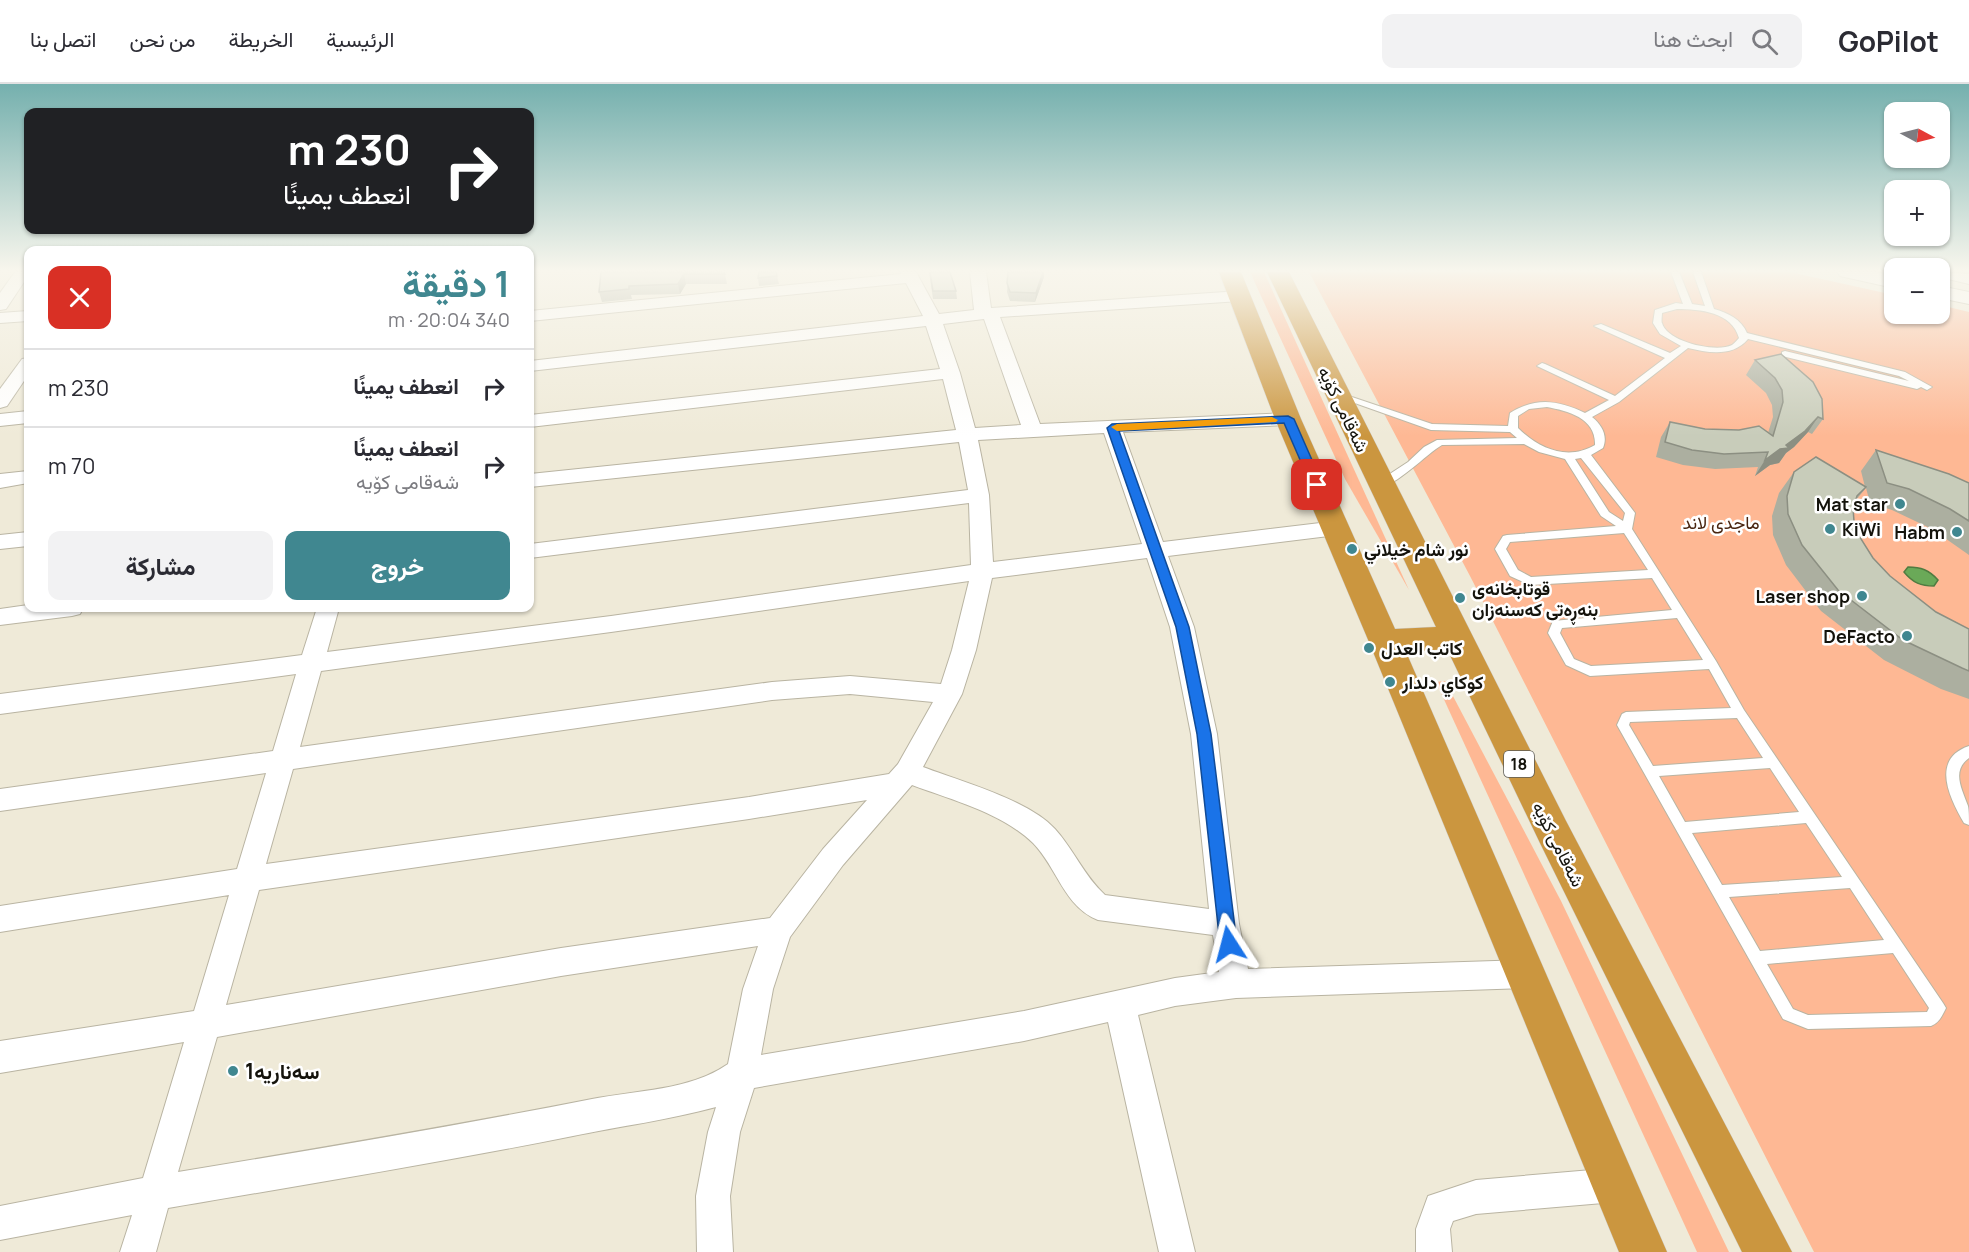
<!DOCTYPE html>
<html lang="ar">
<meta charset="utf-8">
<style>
body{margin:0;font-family:Manrope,Vazirmatn,sans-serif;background:#f2f2f3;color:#2b2b33;direction:rtl;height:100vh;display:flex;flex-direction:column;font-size:22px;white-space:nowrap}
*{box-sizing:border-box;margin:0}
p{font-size:20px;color:#7c7c81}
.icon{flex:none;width:33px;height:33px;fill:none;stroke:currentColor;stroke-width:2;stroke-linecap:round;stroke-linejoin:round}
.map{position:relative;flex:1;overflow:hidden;direction:ltr}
.drawer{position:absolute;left:24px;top:162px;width:510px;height:366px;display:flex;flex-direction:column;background:#fff;border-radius:12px;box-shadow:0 2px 4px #0004;direction:rtl}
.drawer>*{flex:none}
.guide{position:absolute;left:24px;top:24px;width:510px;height:126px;border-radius:12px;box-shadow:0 2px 4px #0004;direction:rtl;background:#202124;color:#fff;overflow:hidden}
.needle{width:39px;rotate:97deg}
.buttons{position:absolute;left:1884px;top:18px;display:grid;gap:12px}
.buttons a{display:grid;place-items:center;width:66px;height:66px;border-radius:12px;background:#fff;box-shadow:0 2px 4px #0004;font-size:30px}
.pin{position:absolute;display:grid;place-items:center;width:51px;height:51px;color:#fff;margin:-26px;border-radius:12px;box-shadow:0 3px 9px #0006}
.me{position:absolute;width:66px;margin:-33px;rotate:351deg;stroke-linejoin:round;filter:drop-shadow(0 0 4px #0008)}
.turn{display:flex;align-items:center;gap:21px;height:126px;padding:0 24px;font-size:27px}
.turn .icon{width:78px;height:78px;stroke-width:2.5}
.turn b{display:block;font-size:42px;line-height:51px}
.round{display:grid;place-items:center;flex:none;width:63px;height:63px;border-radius:12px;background:#f2f2f3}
.overview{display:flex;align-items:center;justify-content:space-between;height:102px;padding:0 24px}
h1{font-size:36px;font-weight:700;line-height:45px;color:#408790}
.button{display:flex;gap:12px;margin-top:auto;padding:12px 24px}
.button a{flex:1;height:69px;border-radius:12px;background:#408790;color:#fff;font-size:24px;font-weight:700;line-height:69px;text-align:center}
.button a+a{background:#f2f2f3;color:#2b2b33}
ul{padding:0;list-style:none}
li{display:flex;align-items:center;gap:18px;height:78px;padding:0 24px;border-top:2px solid #e1e1e2}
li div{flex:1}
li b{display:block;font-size:22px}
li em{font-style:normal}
header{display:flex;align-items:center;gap:36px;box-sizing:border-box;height:84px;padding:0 30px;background:#fff;border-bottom:2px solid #e1e1e2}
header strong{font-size:28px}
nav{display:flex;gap:33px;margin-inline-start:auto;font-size:21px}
.search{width:420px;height:54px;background:#f2f2f3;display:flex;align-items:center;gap:15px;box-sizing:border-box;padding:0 21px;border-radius:12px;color:#7c7c81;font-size:22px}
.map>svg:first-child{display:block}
.green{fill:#feb894}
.water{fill:#6aa958;stroke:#507c41;stroke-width:1.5}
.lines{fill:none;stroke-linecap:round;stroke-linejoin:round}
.service-casing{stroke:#b9b4a2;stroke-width:2}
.minor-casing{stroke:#b9b4a2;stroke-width:2}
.tertiary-casing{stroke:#b9b4a2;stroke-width:2}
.trunk-casing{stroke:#d0d0ce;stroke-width:1}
.service{fill:#fff;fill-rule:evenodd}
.minor{fill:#fff;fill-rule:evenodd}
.tertiary{fill:#fff;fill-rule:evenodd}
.trunk{fill:#cb963f;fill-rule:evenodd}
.wall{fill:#acafa0}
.shaded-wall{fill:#8c8f82}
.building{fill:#c8ccba;stroke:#8c8f82;stroke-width:1.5}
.route{fill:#1a73e8;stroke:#114b97;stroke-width:1.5}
.slow{fill:#f59e0b}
.poi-dot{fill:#408790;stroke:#fff;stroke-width:2}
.labels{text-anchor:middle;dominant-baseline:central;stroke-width:5;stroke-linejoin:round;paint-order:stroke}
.shield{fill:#fff;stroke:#5a5a55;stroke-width:1.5}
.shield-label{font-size:16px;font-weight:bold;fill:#14130c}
.street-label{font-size:18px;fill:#14130c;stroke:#fff}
.poi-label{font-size:18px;font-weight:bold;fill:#14130c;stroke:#fff;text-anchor:start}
.park-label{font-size:18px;fill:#492510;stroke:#fff}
.near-poi-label{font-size:21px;font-weight:bold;fill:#14130c;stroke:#fff;text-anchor:start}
</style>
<header>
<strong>GoPilot</strong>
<div class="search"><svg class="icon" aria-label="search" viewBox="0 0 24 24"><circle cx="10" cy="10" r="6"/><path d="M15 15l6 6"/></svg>ابحث هنا</div>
<nav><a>الرئيسية</a><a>الخريطة</a><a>من نحن</a><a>اتصل بنا</a></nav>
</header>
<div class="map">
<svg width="1969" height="1168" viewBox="0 0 1969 1168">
<rect width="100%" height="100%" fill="#efead8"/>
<!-- green -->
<g class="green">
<path d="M1250,188H1264L1409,506L1345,395Z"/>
<path d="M1309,188H1790L1894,211V230H1940V221L1969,228V1168H1814L1470,492Z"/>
<path d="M1445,597L1561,817L1729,1168H1697L1436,598Z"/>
</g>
<!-- water -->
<path class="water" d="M1908,483C1921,483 1929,486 1938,496L1934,502C1921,502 1913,499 1904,488Z"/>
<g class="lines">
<!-- service casing -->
<g class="service-casing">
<g id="service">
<path d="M1671,188H1679L1692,220L1705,222L1693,188H1701L1714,225C1728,229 1741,235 1747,249L1905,288L1932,303L1927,306L1921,303L1917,305L1782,272V268L1785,267L1909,297L1899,292L1748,255C1733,273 1709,269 1688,264L1619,318L1592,333C1602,341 1608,352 1603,364L1591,371L1635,429L1632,445L1716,577L1744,626L1943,919L1946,924C1942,932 1939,939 1931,942L1808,945L1783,935L1617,641L1622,630L1626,628L1731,624L1709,585L1590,592L1566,581L1548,549L1553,537L1672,526L1652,494L1530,501L1510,492L1495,465L1503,452L1507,451L1616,442L1601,432L1565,375L1539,368L1524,360L1442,361C1426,370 1393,406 1376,403V399L1408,378L1424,363L1437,356L1517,354L1510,348L1431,346L1335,312L1337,310H1343L1432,340L1508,342L1510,329C1536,313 1558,316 1585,329L1609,316L1537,282L1542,279L1545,280L1615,312L1665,274L1594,242L1601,240L1670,269L1681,262L1660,250L1653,239L1655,226L1676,219L1683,220ZM1677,225C1700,225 1732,228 1739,254C1737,256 1735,259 1732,261C1716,269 1667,258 1662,239C1661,238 1662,231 1662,229ZM1547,323C1568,327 1596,334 1595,361C1568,377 1539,365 1518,344V332L1529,325ZM1581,374L1625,429L1623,437L1609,428L1575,375ZM1624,449L1648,486L1531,493L1518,486L1506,465L1510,458ZM1677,534L1703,576L1591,582L1574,575L1560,549L1562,544ZM1737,634L1763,674L1653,682L1629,641L1630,638ZM1770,684L1799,728L1685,738L1659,692ZM1806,739L1842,793L1722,801L1692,749ZM1850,804L1884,856L1760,867L1729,813ZM1893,869L1929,924L1927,928L1808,931L1793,925L1767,880Z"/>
<path d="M1969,662V674C1951,687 1962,705 1968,722C1969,727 1969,735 1969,741L1964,739C1950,715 1930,675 1969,662Z"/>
</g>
</g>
<!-- minor casing -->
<g class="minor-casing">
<g id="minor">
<path d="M15,188H28V192L6,225L0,226V209Z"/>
<path d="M900,188H916L939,230L974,226L970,188H986L991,224L1240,207L1246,208L1248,212L1246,216L1240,217L1000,233L1040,340L1288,329L1295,331L1298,335L1295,339L1288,341L1123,348L1163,458L1337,437L1345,439L1348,444L1345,449L1337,451L1168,472L1194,543L1217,650L1239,840L1248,885L1527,876L1538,880L1542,890L1538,900L1527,904L1236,914L1175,922L1138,931L1195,1168H1159L1108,938L1024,957L754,1004L740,1048L730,1112L733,1168H697L696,1112L708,1048L716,1023C669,1036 621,1042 573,1052C438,1079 303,1101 168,1124L156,1168H120L132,1131L0,1156V1122L143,1094L184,958L0,989V957L194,927L229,811L0,848V822L237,785L266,689L0,727V705L273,667L296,590L0,630V610L302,571L317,524H339L327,568L611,532L971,481L969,419L530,474V460L968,406L959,358L530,403V390L956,346L943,295L530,343V331L940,285L926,242L530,287V277L923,232L906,199L530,237V227L901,190ZM984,235L1021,341L975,344L960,289L943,240ZM1104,349L1142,460L993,478L989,411L978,356ZM1147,474L1170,543L1191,650L1209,825L1105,811C1084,792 1074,766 1055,745C1029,716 960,697 923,683L962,610L976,566L992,494ZM969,497L952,566L941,600L850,592L772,598L300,663L321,587L611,548ZM850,610L933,618L898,680L889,690L749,713L266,780L293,685L772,616ZM912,701C952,716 1002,729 1033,759C1057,783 1064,823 1098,836L1213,851L1219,888L1175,894L1024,927L761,971L773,905L790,853L843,781ZM867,716L823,765L770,834L561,864L226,921L259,806L749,735ZM758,862L743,905L728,980C689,1007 637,1006 592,1015C455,1042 317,1065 178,1088L217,953L561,892Z"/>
<path d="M1940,188L1969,190V200L1940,193Z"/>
<path d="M28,227V237L0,239V229Z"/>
<path d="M28,274V291L7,322L0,324V305L22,275Z"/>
<path d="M28,327V339L0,342V330Z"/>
<path d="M28,387V399L0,404V390Z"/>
<path d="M28,448V462L0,465V451Z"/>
<path d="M28,521V524H83L80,530L72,532L0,541V525Z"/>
<path d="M1615,1084L1627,1089L1632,1101L1627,1113L1615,1118L1476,1130L1453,1137L1450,1145L1452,1168H1416V1145L1428,1112L1476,1096Z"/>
</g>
</g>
<!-- tertiary casing -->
<g class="tertiary-casing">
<g id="tertiary">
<path d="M1837,188H1876L1894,192V204L1840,192Z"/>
<path d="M1940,202L1969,208V220L1940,214Z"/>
</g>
</g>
<!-- trunk casing -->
<g class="trunk-casing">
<path id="trunk" d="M1219,188H1241L1301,335L1395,545L1436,543L1267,188H1289L1566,737L1792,1168H1742L1540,759L1447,565L1406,568L1667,1168H1619L1369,558L1275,335Z"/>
</g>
<!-- service -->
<use href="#service" class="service"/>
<!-- minor -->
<use href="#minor" class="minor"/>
<!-- tertiary -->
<use href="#tertiary" class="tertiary"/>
<!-- trunk -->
<use href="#trunk" class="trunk"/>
</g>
<!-- wall -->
<g class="wall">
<path d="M601,188L725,190L727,200H686L680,210L631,211L632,215L602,218L599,208Z"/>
<path d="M929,188H950L956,207L957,215H933Z"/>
<path d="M1008,188H1044V193L1035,218L1010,217L1007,208Z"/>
<path d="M777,192L779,200L759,202L758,194Z"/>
<path d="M1755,276L1823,335L1812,350L1808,348L1794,363L1786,369L1779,379L1770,381L1755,392L1758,383L1715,385L1683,381L1656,373L1661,353L1670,338L1705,345L1768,349L1773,333L1772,321L1766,309L1746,291Z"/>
<path d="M1876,366L1969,399V471L1932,445L1892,426L1870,419L1866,404L1856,416L1853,424L1854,437L1861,455L1873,474L1890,492L1936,528L1969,545V615L1941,605L1884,576L1821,527L1786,481L1773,451L1772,432L1779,409L1794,388L1865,403L1861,387Z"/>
</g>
<!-- shaded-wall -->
<g class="shaded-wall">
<path d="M1043,188H1044V193L1035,218L1036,209Z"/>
<path d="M684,190L686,200L680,210L678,200Z"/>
<path d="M1818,333L1808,348L1794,363L1786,369L1779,379L1770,381L1755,392L1765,376L1786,361Z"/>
</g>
<!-- building -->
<g class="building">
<path d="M601,188H724L725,190H684L678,200L629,202V205L599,208Z"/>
<path d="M759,188H776L777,192L758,194Z"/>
<path d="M930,188H950L956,207H933Z"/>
<path d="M1008,188H1043L1036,209L1010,208L1007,199Z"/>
<path d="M1781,270L1813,298L1822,315L1823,335L1818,333L1805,347L1786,361L1789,364L1780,365L1765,376L1768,368L1724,370L1692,366L1665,358L1670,338L1705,345L1739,346L1759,342L1773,352L1783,318L1782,306L1775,294L1755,276Z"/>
<path d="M1876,366L1949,390L1969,399V437L1950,425L1909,405L1887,399Z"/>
<path d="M1816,373L1866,403L1857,412L1853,424L1854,437L1861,455L1873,474L1890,492L1936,528L1969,545V587L1962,584L1903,556L1838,506L1802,461L1788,430L1787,412L1794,388Z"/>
</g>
<!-- sky -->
<linearGradient id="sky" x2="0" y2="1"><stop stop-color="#75b0ae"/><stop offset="0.53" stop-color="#f8f6ed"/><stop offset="1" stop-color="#f8f6ed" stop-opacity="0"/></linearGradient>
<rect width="1969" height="352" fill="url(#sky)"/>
<!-- route -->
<path class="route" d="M1288,332L1294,335L1323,401L1321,403L1317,404L1311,401L1284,339L1119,347L1189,543L1211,650L1237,860L1235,866L1229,868L1223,866L1220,860L1197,650L1176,543L1107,344L1112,340Z"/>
<!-- slow -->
<path class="slow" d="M1272,333L1278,336L1276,338L1117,347L1111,343L1117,340Z"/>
<!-- markers -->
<g class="poi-dot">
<circle cx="1900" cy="420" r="6"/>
<circle cx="1830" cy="445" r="6"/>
<circle cx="1957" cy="448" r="6"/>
<circle cx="1352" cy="465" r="6"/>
<circle cx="1862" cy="512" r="6"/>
<circle cx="1460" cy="514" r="6"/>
<circle cx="1907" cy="552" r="6"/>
<circle cx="1369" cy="564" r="6"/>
<circle cx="1390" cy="598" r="6"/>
<circle cx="233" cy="987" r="6"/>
</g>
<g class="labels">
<!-- shield labels -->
<rect class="shield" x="1504" y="667" width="30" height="26" rx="4.5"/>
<g class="shield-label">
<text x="1519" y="680">18</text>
</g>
<!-- street labels -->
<g class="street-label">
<text transform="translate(1344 325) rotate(64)">شەقامی کۆیە</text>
<text transform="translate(1559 760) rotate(63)">شەقامی کۆیە</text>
</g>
<!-- poi labels -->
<g class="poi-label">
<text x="1888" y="420" text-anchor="end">Mat star</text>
<text x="1842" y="445">KiWi</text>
<text x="1945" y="448" text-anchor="end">Habm</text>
<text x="1364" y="465">نور شام خيلاني</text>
<text x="1472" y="504">قوتابخانەی<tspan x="1472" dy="21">بنەڕەتی کەسنەزان</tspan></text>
<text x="1850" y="512" text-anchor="end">Laser shop</text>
<text x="1895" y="552" text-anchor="end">DeFacto</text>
<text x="1381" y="564">كاتب العدل</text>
<text x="1402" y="598">كوكاي دلدار</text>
</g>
<!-- park labels -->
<g class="park-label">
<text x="1721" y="438">ماجدی لاند</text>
</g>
<!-- near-poi labels -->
<g class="near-poi-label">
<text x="245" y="987">سەناریە1</text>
</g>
</g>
</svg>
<div class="buttons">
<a><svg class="needle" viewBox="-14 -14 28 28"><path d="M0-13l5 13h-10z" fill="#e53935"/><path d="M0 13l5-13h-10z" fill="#7c7c81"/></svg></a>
<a>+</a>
<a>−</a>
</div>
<div class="pin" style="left:1317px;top:401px;background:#d93025"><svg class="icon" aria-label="arrive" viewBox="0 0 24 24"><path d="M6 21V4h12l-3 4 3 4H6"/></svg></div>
<svg class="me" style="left:1229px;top:860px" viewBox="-20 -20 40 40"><path d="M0-17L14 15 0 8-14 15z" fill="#1a73e8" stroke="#fff" stroke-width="4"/></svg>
<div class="guide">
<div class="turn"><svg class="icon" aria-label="right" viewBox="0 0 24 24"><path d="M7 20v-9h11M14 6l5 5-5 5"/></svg><div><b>230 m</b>انعطف يمينًا</div></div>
</div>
<section class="drawer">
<div class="overview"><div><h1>1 دقيقة</h1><p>340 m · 20:04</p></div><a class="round" style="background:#d93025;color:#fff"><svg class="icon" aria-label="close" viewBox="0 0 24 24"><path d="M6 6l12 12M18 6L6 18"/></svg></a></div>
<ul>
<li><svg class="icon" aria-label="right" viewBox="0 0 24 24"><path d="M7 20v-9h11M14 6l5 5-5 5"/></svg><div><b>انعطف يمينًا</b></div><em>230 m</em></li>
<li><svg class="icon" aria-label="right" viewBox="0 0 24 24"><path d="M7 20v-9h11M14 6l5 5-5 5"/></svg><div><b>انعطف يمينًا</b><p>شەقامی کۆیە</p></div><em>70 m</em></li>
</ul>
<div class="button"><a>خروج</a><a>مشاركة</a></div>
</section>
</div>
